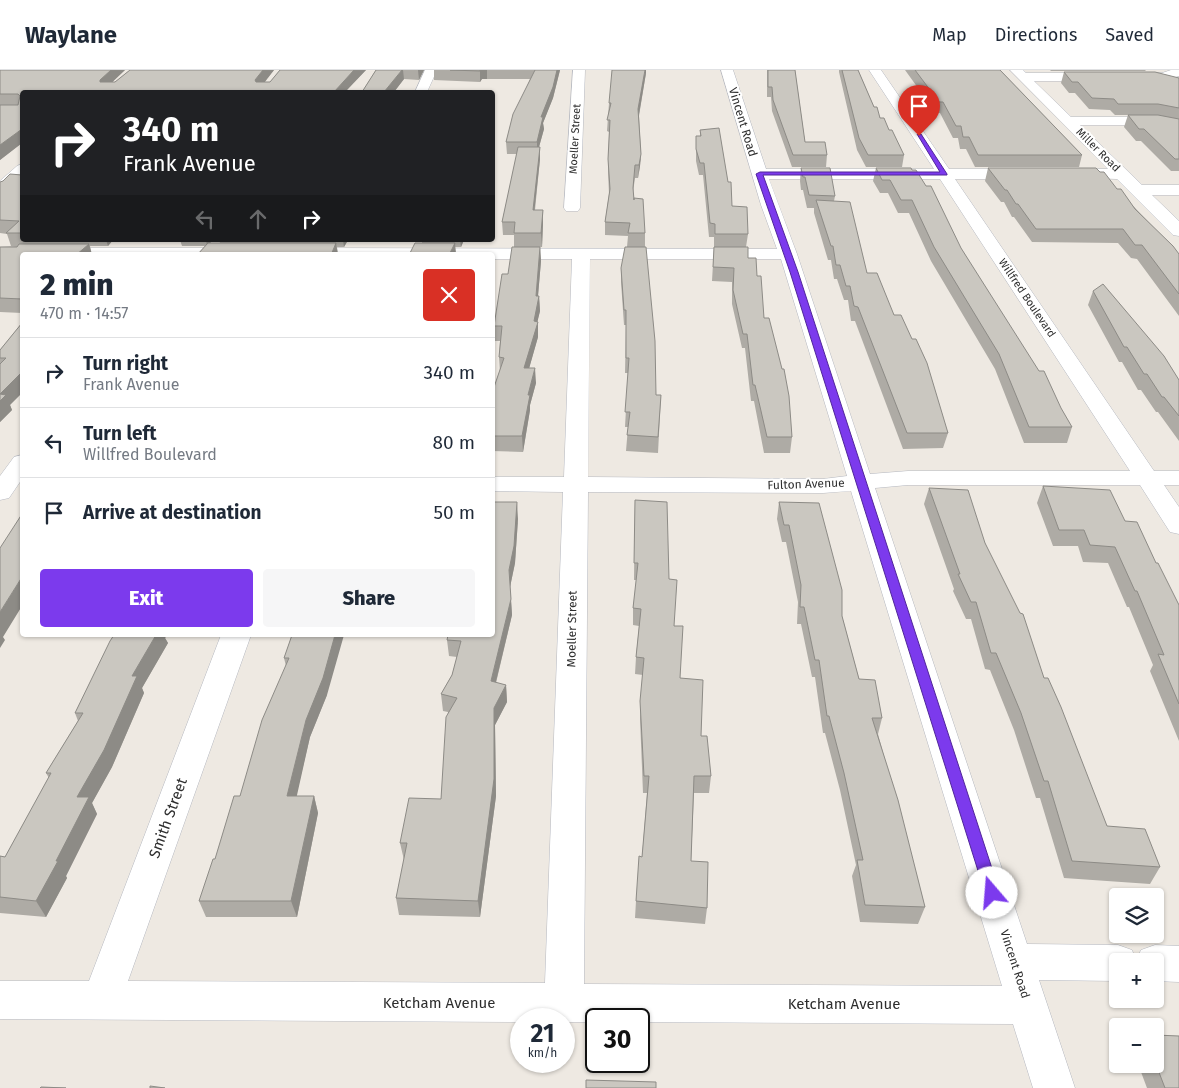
<!DOCTYPE html>
<meta charset="utf-8">
<style>
body{margin:0;font-family:"Fira Sans",sans-serif;background:#f6f6f7;color:#1f2937;height:100vh;display:flex;flex-direction:column;font-size:19px;white-space:nowrap}
*{box-sizing:border-box;margin:0}
p{font-size:16px;color:#747a83}
.icon{flex:none;width:28px;height:28px;fill:none;stroke:currentColor;stroke-width:2;stroke-linecap:round;stroke-linejoin:round}
.map{position:relative;flex:1;overflow:hidden}
.side{position:absolute;left:20px;top:182px;width:475px;height:385px;display:flex;flex-direction:column;background:#fff;border-radius:5px;box-shadow:0 1px 4px #0004}
.side>*{flex:none}
.guide{position:absolute;left:20px;top:20px;width:475px;height:152px;border-radius:5px;box-shadow:0 1px 4px #0004;background:#202124;color:#fff;overflow:hidden}
.tools{position:absolute;left:1109px;top:818px;display:grid;gap:10px}
.tools a{display:grid;place-items:center;width:55px;height:55px;border-radius:5px;background:#fff;box-shadow:0 1px 4px #0004;font-size:25px}
.speed{position:absolute;left:510px;top:938px;display:flex;gap:10px;font-size:25px;font-weight:700;text-align:center}
.speed>*{display:grid;place-content:center;width:65px;height:65px;border-radius:50%;background:#fff;box-shadow:0 1px 4px #0004;line-height:1}
.speed small{font-size:12px;font-weight:400}
.speed .limit{border:2px solid #111;border-radius:8px;background:#fff;color:#111}
.pin{position:absolute;display:grid;place-items:center;width:42px;height:42px;color:#fff;margin:-51px -21px;border-radius:50% 50% 50% 0;rotate:-45deg;box-shadow:0 0 5px #0007}
.pin .icon{rotate:45deg}
.me{position:absolute;width:55px;margin:-28px;rotate:342deg;stroke-linejoin:round;filter:drop-shadow(0 0 4px #0008)}
.turn{display:flex;align-items:center;gap:18px;height:105px;padding:0 20px;font-size:22px}
.turn .icon{width:65px;height:65px;stroke-width:2.5}
.turn b{display:block;font-size:35px;line-height:42px}
.lanes{display:flex;align-items:center;height:48px;padding:0 20px;background:#0003;justify-content:center;gap:25px;direction:ltr}
.lanes .off{opacity:.35}
.round{display:grid;place-items:center;flex:none;width:52px;height:52px;border-radius:5px;background:#f6f6f7}
.head{display:flex;align-items:center;justify-content:space-between;height:85px;padding:0 20px}
h1{font-size:30px;font-weight:800;line-height:38px}
.button{display:flex;gap:10px;margin-top:auto;padding:10px 20px}
.button a{flex:1;height:58px;border-radius:5px;background:#7c3aed;color:#fff;font-size:20px;font-weight:800;line-height:58px;text-align:center}
.button a+a{background:#f6f6f7;color:#1f2937}
ul{padding:0;list-style:none}
li{display:flex;align-items:center;gap:15px;height:70px;padding:0 20px;border-top:1px solid #e0e1e3}
li div{flex:1}
li b{display:block;font-size:19px}
li em{font-style:normal}
header{display:flex;align-items:center;gap:30px;box-sizing:border-box;height:70px;padding:0 25px;background:#fff;border-bottom:1px solid #e0e1e3}
header strong{font-size:24px}
nav{display:flex;gap:28px;margin-inline-start:auto;font-size:18px}
.map>svg:first-child{display:block}
.lines{fill:none;stroke-linecap:round;stroke-linejoin:round}
.street-casing{stroke:#b5b8c0;stroke-width:1}
.street{fill:#fff;fill-rule:evenodd}
.wall{fill:#aeaba5}
.shaded-wall{fill:#8d8b86}
.building{fill:#cac7c0;stroke:#8d8b86}
.route{fill:#7c3aed;stroke:#51269a}
.labels{text-anchor:middle;dominant-baseline:central;stroke-width:4;stroke-linejoin:round;paint-order:stroke}
.far-street-label{font-size:11px;fill:#2e2e2e;stroke:#fff}
.street-label{font-size:12px;fill:#2e2e2e;stroke:#fff}
.near-street-label{font-size:15px;fill:#2e2e2e;stroke:#fff}
</style>
<header>
<strong>Waylane</strong>
<nav><a>Map</a><a>Directions</a><a>Saved</a></nav>
</header>
<div class="map">
<svg width="1179" height="1018" viewBox="0 0 1179 1018">
<rect width="100%" height="100%" fill="#eee9e2"/>
<g class="lines">
<!-- street casing -->
<g class="street-casing">
<g id="street">
<path d="M425,0H437L427,22H415Z"/>
<path d="M573,0H585L580,138L578,141H566L564,138Z"/>
<path d="M721,0H733L766,99H934L869,0H881L949,99H1025L1030,101L1033,104L1030,107L1025,109H955L1154,401H1179V415H1164L1179,437V464L1170,462L1140,415H908L875,418L1027,874L1118,875L1132,880L1136,891L1141,880L1155,875L1179,876V912L1155,911V891H1118V911L1039,910L1075,1018H1033L1013,954L639,952V949H596V952H564V949H521V952L0,949V911H89L221,565H251L128,911L545,913L563,422L492,421V407H564L572,189H492V185H292L291,183L294,179L300,178L777,179L761,135ZM769,109H940L1130,401H908L870,404L797,184ZM590,189H781L847,406L823,409L588,407ZM851,421L1002,916L584,914L588,422L823,423Z"/>
<path d="M1010,0H1023L1026,3H1162L1171,0H1179V6L1163,11H1034L1071,47H1154L1179,51V59L1154,55H1080L1142,115H1179V125H1152L1179,151V166L1173,165L1117,109L1063,107L1060,104L1063,101L1068,99H1108Z"/>
<path d="M22,94V107L6,122L0,124V111L17,96Z"/>
<path d="M0,178H237L243,179L246,183L245,185H22V188H0Z"/>
<path d="M22,385V409L9,428L0,430V406L14,387Z"/>
</g>
</g>
<!-- street -->
<use href="#street" class="street"/>
</g>
<!-- wall -->
<g class="wall">
<path d="M0,0H125L112,12H115L130,0H274L264,12H270L280,0H366L345,22H22V73L0,90Z"/>
<path d="M376,0H424L419,10L404,9L394,22H362Z"/>
<path d="M434,0H560L553,28L543,53L544,59L539,77H540V89L535,140H543V153L542,177H514V165H503L502,152L517,84H507L506,72L530,9H482L480,12L434,10Z"/>
<path d="M767,0H795L805,72L827,85L826,97H792L772,41L771,27H767Z"/>
<path d="M839,0H858L874,37L880,48L904,85L902,97H866L857,80L839,2Z"/>
<path d="M905,0H1000L1082,85L1079,97H975L966,79H960L958,68H953L940,43H936Z"/>
<path d="M1050,0H1146L1145,1H1051Z"/>
<path d="M1064,2L1179,8V101H1171L1141,71H1136L1124,57L1128,45H1154H1115L1110,40L1089,39L1075,23H1069L1061,13Z"/>
<path d="M646,3L639,46L641,84L640,96L638,108H635L633,122L634,130L645,163V177H627L628,166L605,165V152L609,124L608,101L609,62L607,61L609,33Z"/>
<path d="M700,60L732,136L748,164L746,177H714V167H709L703,105H699L696,91V66H700Z"/>
<path d="M801,98L835,126L834,131L867,203L894,245L948,363L943,378L903,379L855,251H851L848,230H844L837,209H834L831,190H828L814,143V138H807L803,120H801L800,111Z"/>
<path d="M876,98H911L1072,357L1067,373H1024L995,299L931,191L909,143H898L888,123H880L873,111Z"/>
<path d="M988,98L1117,119L1179,184V246L1137,189L1131,188L1118,173L1032,172L1014,147H1012L1004,132H1001L985,111Z"/>
<path d="M22,105V170H113L108,176H90L92,185H22V243L0,242V177L17,176H11L7,164L0,163V112Z"/>
<path d="M180,170H213L210,173H220L219,170H348L344,177H337L338,185H197L205,176H182Z"/>
<path d="M422,170H464L461,177H455L456,185L422,173Z"/>
<path d="M540,177L541,191L538,226H539L540,241L537,252L538,267L529,298L536,313L530,335V340L523,382L492,381V323L500,302L499,287L500,271H495L494,256L508,204Z"/>
<path d="M714,177L748,188L757,206L764,248L792,367L790,383H764L754,331H751L745,278H742L732,234V212L712,211Z"/>
<path d="M621,198L656,325H661L658,383L626,381L628,357H625L628,303H625L626,255H624L621,212Z"/>
<path d="M1093,221L1179,310V371L1158,342H1156L1141,320H1138L1122,292H1119L1088,235Z"/>
<path d="M22,253L10,335L12,340L0,352V280Z"/>
<path d="M1043,416L1125,451L1156,493L1179,535V671L1150,601L1153,595L1129,537H1127L1108,493L1083,492L1078,476H1053L1037,433Z"/>
<path d="M929,418L985,473L1044,608L1107,756L1160,797L1150,814L1064,808L1040,728H1036L1014,660L990,600L985,599L971,549H966L953,521L954,519L924,434Z"/>
<path d="M635,430L669,509L680,608L701,666L711,706L709,723H694L691,791L707,838L705,854L635,848L636,831L642,787L647,723H643L640,648L643,605L635,604L636,587L639,556L633,555V538L637,510H634Z"/>
<path d="M779,432L842,546L859,609L882,648L878,664L925,837L918,854L860,852L852,806L856,795L840,720L825,663H823L815,607H812L801,554H797L798,532L786,472H782L777,449Z"/>
<path d="M518,449L515,493L510,517L512,545L496,613L506,615L507,632L495,655L496,726L480,847L399,845L396,828L404,790L400,773L441,729L448,642L443,641L441,624L452,605L457,587L449,586L447,570L492,565Z"/>
<path d="M114,565H167L165,568L168,573L142,618L144,623L112,697L92,733L97,744L66,806L67,808L46,847L0,843V786L5,787L49,708L46,703L78,651L75,643Z"/>
<path d="M292,565L327,625L310,667L296,726H314L318,743L297,847H206L199,831L240,726L286,596L284,588Z"/>
<path d="M1155,965L1179,1018H1147L1138,994H1155Z"/>
</g>
<!-- shaded-wall -->
<g class="shaded-wall">
<path d="M111,0H125L103,21L100,12V10Z"/>
<path d="M263,0H274L258,21L255,10Z"/>
<path d="M354,0H366L345,22H334Z"/>
<path d="M402,0H403L404,9L394,22H384Z"/>
<path d="M418,0H424L419,10Z"/>
<path d="M480,0H487V9H482L480,12Z"/>
<path d="M557,0H560L553,28L543,53L544,59L537,84V72L541,47Z"/>
<path d="M645,0H646V3L638,50V39Z"/>
<path d="M22,59V73L0,90V75Z"/>
<path d="M540,77V89L533,153V140Z"/>
<path d="M641,84L640,96L638,108L639,95Z"/>
<path d="M543,140V153L542,177L541,163Z"/>
<path d="M106,170H113L108,176Z"/>
<path d="M206,170H213L207,176Z"/>
<path d="M343,170H348L344,177Z"/>
<path d="M460,170H464L461,177Z"/>
<path d="M336,173L338,185H331Z"/>
<path d="M455,173L456,185H449Z"/>
<path d="M89,174L92,185H76Z"/>
<path d="M540,177L541,191L537,237L539,226L540,241L536,258L538,252V267L525,313L524,298L534,251Z"/>
<path d="M535,298L536,313L530,335V340L523,382L522,366L528,325Z"/>
<path d="M22,302V323L10,335L12,340L0,352V324Z"/>
<path d="M517,432L518,449L515,493L510,517L509,500Z"/>
<path d="M22,507V536L3,567L5,570L0,578V542Z"/>
<path d="M511,529L512,545L492,628L491,611Z"/>
<path d="M156,565H167L165,568L168,573L142,618L144,623L112,697L92,733L97,744L66,806L67,808L46,847L36,831L56,791L77,727L132,606Z"/>
<path d="M335,565H344L327,625L310,667L293,743L287,726L306,650Z"/>
<path d="M506,615L507,632L495,655L496,726L480,847L478,831L494,638Z"/>
<path d="M314,726L318,743L297,847L291,831Z"/>
</g>
<!-- building -->
<g class="building">
<path d="M0,0H111L100,10V12H115L130,0H263L255,10L256,12H270L280,0H354L334,22H22V59L0,75V35H18L20,26L18,24H0Z"/>
<path d="M376,0H402L384,22H362Z"/>
<path d="M450,0H480V1Z"/>
<path d="M535,0H557L553,17L541,47H543L537,72H506L513,44Z"/>
<path d="M612,0H645L638,39L641,84L639,95H635L633,118L634,130V128L643,129L645,163H628L630,153L605,152L610,119L608,89L610,50H607L611,33H609Z"/>
<path d="M768,0H795L805,72H825L827,85H793L773,30L772,17H768Z"/>
<path d="M842,0H858L874,37H877L880,48H884L889,60H892L904,85H868L859,68Z"/>
<path d="M915,0H1000L1082,85H978L969,67H963L961,56H956L943,32H939Z"/>
<path d="M1064,2H1155L1179,8V38L1158,34H1118L1114,29L1092,28L1078,12H1072Z"/>
<path d="M1128,45H1158L1179,49V89H1175L1144,59H1139Z"/>
<path d="M719,58L728,112H731L732,136L747,137L748,164H715V154L710,153L704,93H700L696,79V66H701L700,60Z"/>
<path d="M518,77H540L533,140H543L541,163H514L515,152H502Z"/>
<path d="M801,98H830L835,126L809,125L805,107H803Z"/>
<path d="M876,98H911L912,100H916L926,116H931L961,178L1039,301H1044L1061,338L1072,357H1029L999,284L934,177L912,130H901L890,110H882Z"/>
<path d="M988,98H1096L1100,102H1104L1117,119H1121L1135,139L1173,176L1179,184V224L1142,175H1135L1123,159H1036L1018,134H1016L1007,120H1005Z"/>
<path d="M10,104L22,105V163H6L19,151L0,150V112L3,111Z"/>
<path d="M816,130L850,132L867,203H877L894,245H901L912,269H916L927,293L948,363H907L858,237L854,236L850,216H846L840,195H836L833,176H831Z"/>
<path d="M208,173H336L331,185H197Z"/>
<path d="M415,173H455L449,185H409Z"/>
<path d="M19,174H89L76,185H22V229L0,228V177H17Z"/>
<path d="M512,177H540L536,226H539L534,251L538,252L524,298H535L528,325H530L522,366H492V323L504,288L499,287L502,256H494L502,204H508Z"/>
<path d="M625,177H646L655,271L656,325H661L658,367L627,365L630,342H625L629,288H626V240H624L621,198Z"/>
<path d="M714,177H748V188H756L757,206H761L764,248H769L782,299H784L789,326L792,367H767L755,315H753L747,264H743L733,220L734,198L713,197Z"/>
<path d="M1103,214L1164,286L1179,310V346L1164,327H1162L1147,304H1144L1127,277H1124L1093,221Z"/>
<path d="M22,253V302L0,324V294L6,288H0V280Z"/>
<path d="M0,324L6,325L0,331Z"/>
<path d="M1043,416L1110,420L1125,451L1137,452L1156,493H1158L1179,535V634L1158,584L1164,585L1137,521H1135L1115,477L1090,475L1084,460H1059Z"/>
<path d="M929,418L968,420L985,473L1020,543L1023,544L1044,608H1048L1061,637L1107,756L1145,759L1160,797L1072,791L1048,711H1044L1021,643L996,583H991L976,532H971L958,504H960Z"/>
<path d="M635,430L667,432L669,509L677,510L674,556H683L680,608L703,610L701,666H707L711,706H694L691,791L708,792L707,838L636,831L639,786L642,787L649,706H644L640,631L644,588L636,587L641,539L633,538L638,493H634Z"/>
<path d="M492,432H517L514,476L509,500L511,529L491,611L506,615L494,638V709L478,831L396,828L407,773H400L409,728L441,729L446,647L457,628L441,624L452,605L461,571L447,570L448,565H492Z"/>
<path d="M779,432L819,433L842,520V546L859,609L875,610L882,648H872L898,730L925,837L865,835L857,790H863L844,703L829,646H827L819,590H815L804,537H800L801,515L789,455H784Z"/>
<path d="M22,444V507L0,542V478Z"/>
<path d="M114,565H156L132,606H137L104,680L77,727H89L56,791H58L36,831L0,827V786L5,787L51,703H46L83,643H75L110,571Z"/>
<path d="M292,565H335L323,608L306,650L287,726H314L291,831H199L213,789H215L234,726H240L262,650L289,588H284Z"/>
<path d="M1155,965L1179,966V1018H1165L1155,992Z"/>
<path d="M586,1010L656,1012V1018H586Z"/>
<path d="M150,1016L165,1018H150Z"/>
<path d="M41,1017L66,1018H40Z"/>
</g>
<!-- route -->
<path class="route" d="M917,64H921L947,104V105H763L798,202L1000,823L998,827L992,829L987,827L985,823L790,202L756,104L760,102H940Z"/>
<g class="labels">
<!-- far-street labels -->
<g class="far-street-label">
<text transform="translate(575 69) rotate(-87)">Moeller Street</text>
<text transform="translate(1098 80) rotate(45)">Miller Road</text>
<text transform="translate(1027 228) rotate(56)">Willfred Boulevard</text>
</g>
<!-- street labels -->
<g class="street-label">
<text transform="translate(743 52) rotate(73)">Vincent Road</text>
<text transform="translate(806 414) rotate(-2)">Fulton Avenue</text>
<text transform="translate(572 559) rotate(-89)">Moeller Street</text>
<text transform="translate(1015 894) rotate(72)">Vincent Road</text>
</g>
<!-- near-street labels -->
<g class="near-street-label">
<text transform="translate(168 748) rotate(-70)">Smith Street</text>
<text x="439" y="933">Ketcham Avenue</text>
<text x="844" y="934">Ketcham Avenue</text>
</g>
</g>
</svg>
<div class="tools">
<a><svg class="icon" aria-label="layers" viewBox="0 0 24 24"><path d="M12 4l9 5-9 5-9-5zM3 14l9 5 9-5"/></svg></a>
<a>+</a>
<a>−</a>
</div>
<div class="speed"><div>21<small>km/h</small></div><div class="limit">30</div></div>
<div class="pin" style="left:919px;top:66px;background:#d93025"><svg class="icon" aria-label="arrive" viewBox="0 0 24 24"><path d="M6 21V4h12l-3 4 3 4H6"/></svg></div>
<svg class="me" style="left:992px;top:823px" viewBox="-20 -20 40 40"><circle r="19" fill="#fff"/><path d="M0-13L10 11 0 6-10 11z" fill="#7c3aed"/></svg>
<div class="guide">
<div class="turn"><svg class="icon" aria-label="right" viewBox="0 0 24 24"><path d="M7 20v-9h11M14 6l5 5-5 5"/></svg><div><b>340 m</b>Frank Avenue</div></div>
<div class="lanes"><svg class="icon off" aria-label="left" viewBox="0 0 24 24"><path d="M17 20v-9H6M10 6l-5 5 5 5"/></svg><svg class="icon off" aria-label="ahead" viewBox="0 0 24 24"><path d="M12 20V5M6 11l6-6 6 6"/></svg><svg class="icon" aria-label="right" viewBox="0 0 24 24"><path d="M7 20v-9h11M14 6l5 5-5 5"/></svg></div>
</div>
<section class="side">
<div class="head"><div><h1>2 min</h1><p>470 m · 14:57</p></div><a class="round" style="background:#d93025;color:#fff"><svg class="icon" aria-label="close" viewBox="0 0 24 24"><path d="M6 6l12 12M18 6L6 18"/></svg></a></div>
<ul>
<li><svg class="icon" aria-label="right" viewBox="0 0 24 24"><path d="M7 20v-9h11M14 6l5 5-5 5"/></svg><div><b>Turn right</b><p>Frank Avenue</p></div><em>340 m</em></li>
<li><svg class="icon" aria-label="left" viewBox="0 0 24 24"><path d="M17 20v-9H6M10 6l-5 5 5 5"/></svg><div><b>Turn left</b><p>Willfred Boulevard</p></div><em>80 m</em></li>
<li><svg class="icon" aria-label="arrive" viewBox="0 0 24 24"><path d="M6 21V4h12l-3 4 3 4H6"/></svg><div><b>Arrive at destination</b></div><em>50 m</em></li>
</ul>
<div class="button"><a>Exit</a><a>Share</a></div>
</section>
</div>
